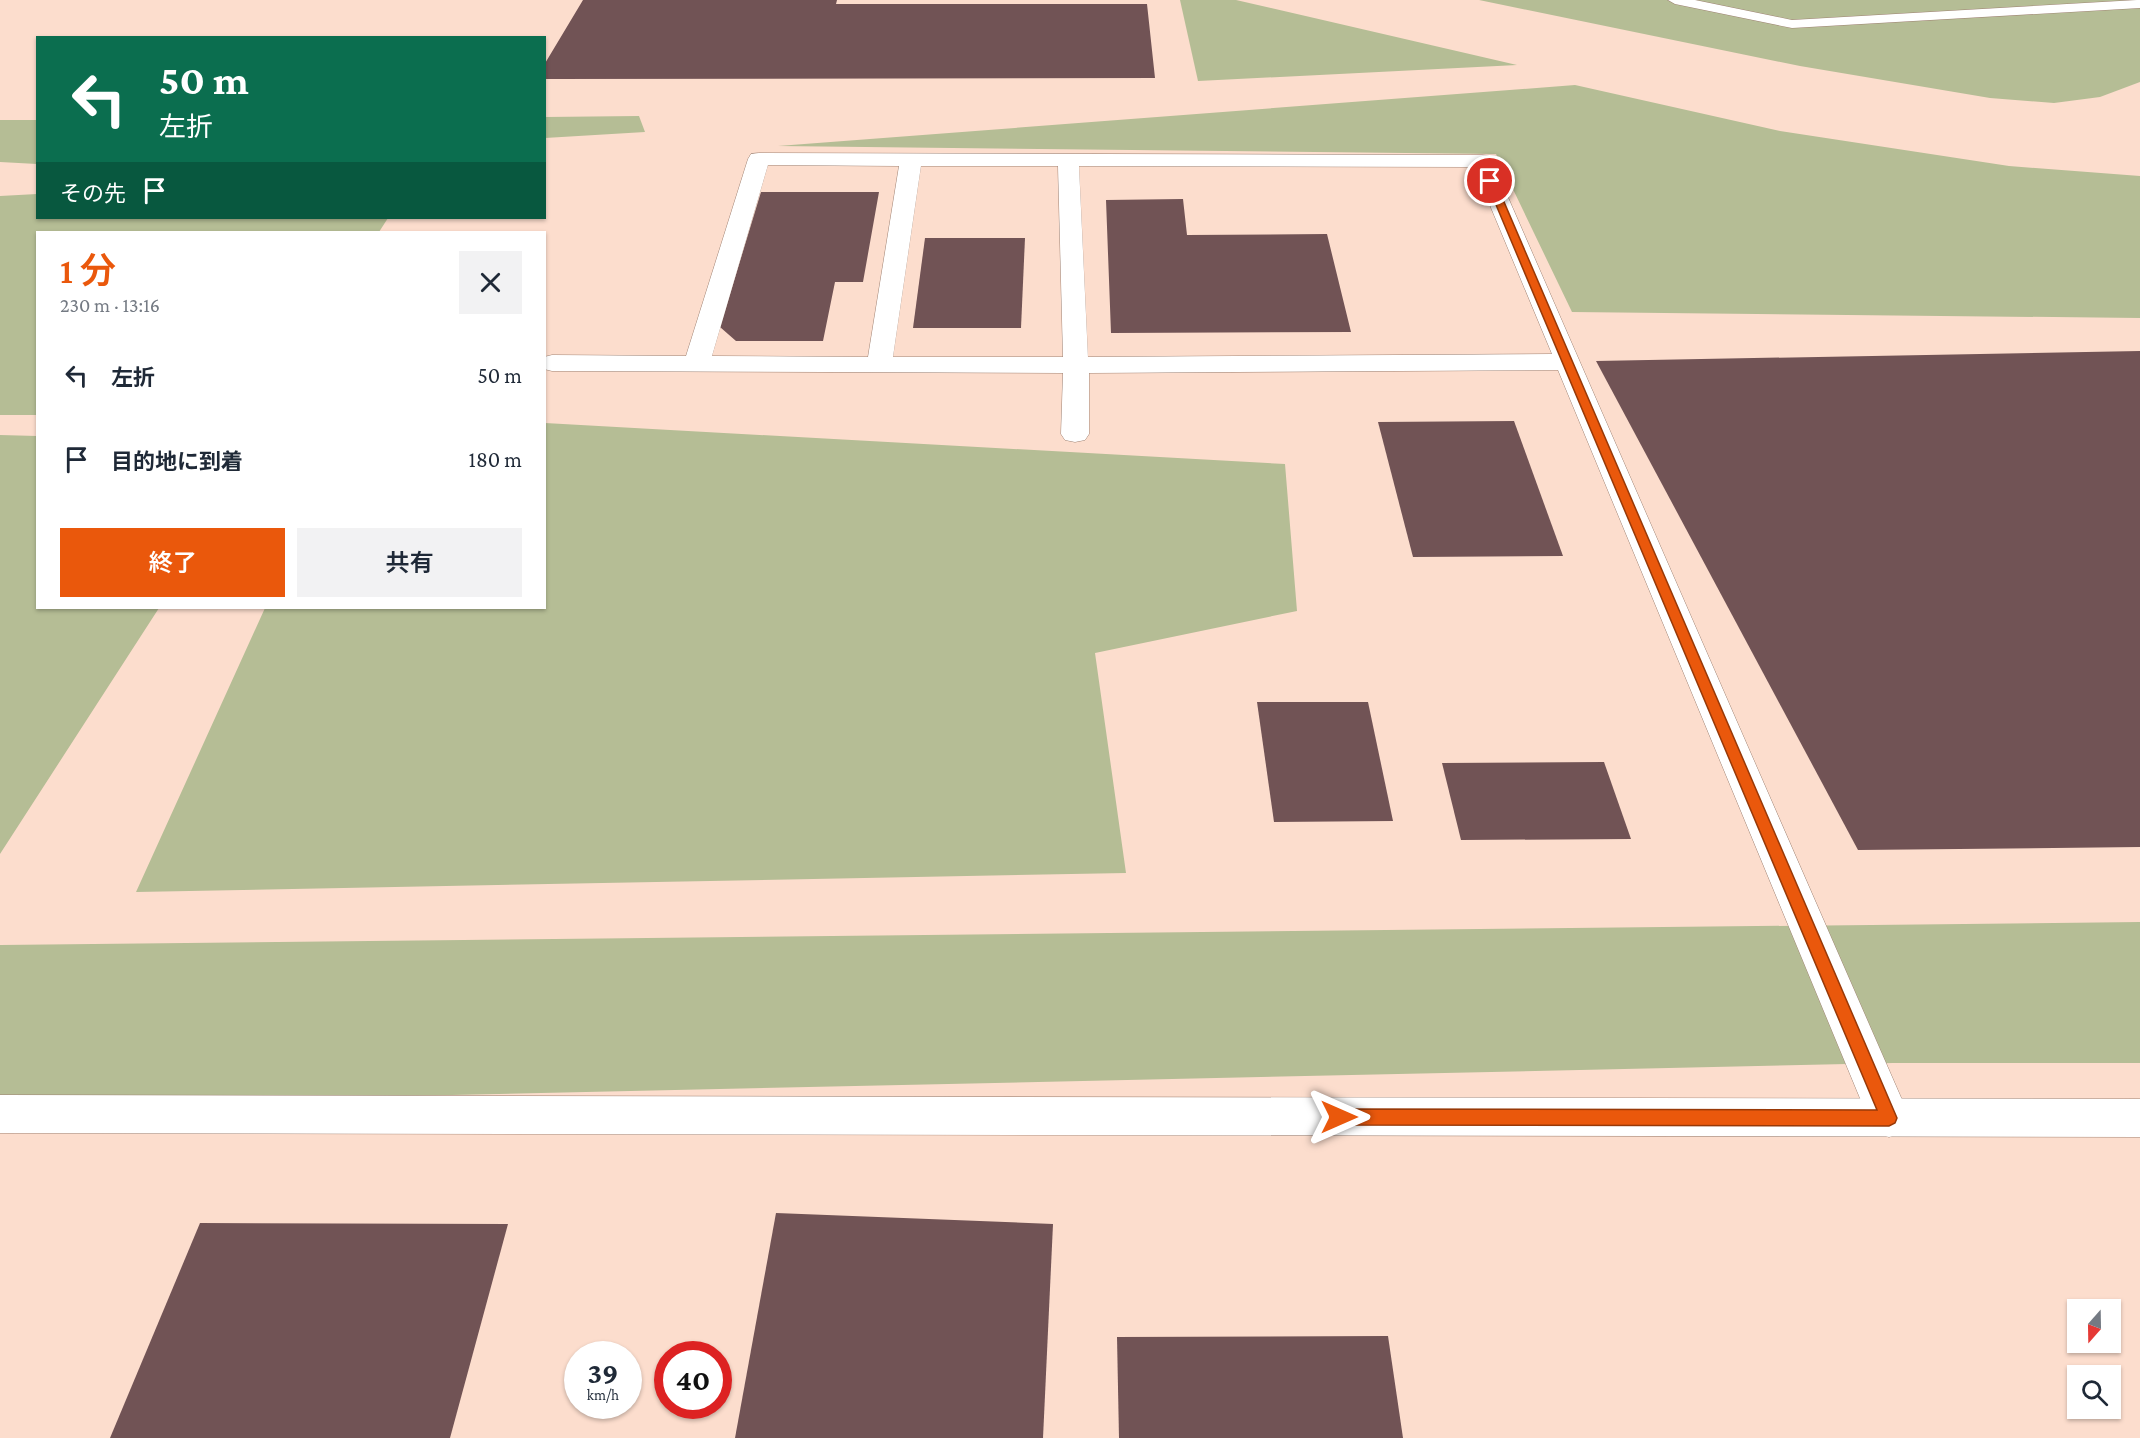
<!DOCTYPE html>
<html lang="ja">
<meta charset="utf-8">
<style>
body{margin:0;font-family:"Crimson Pro","Noto Sans JP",serif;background:#f2f2f3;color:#1f2937;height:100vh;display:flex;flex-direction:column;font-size:22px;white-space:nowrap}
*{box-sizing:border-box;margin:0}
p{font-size:20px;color:#747a83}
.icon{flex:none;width:33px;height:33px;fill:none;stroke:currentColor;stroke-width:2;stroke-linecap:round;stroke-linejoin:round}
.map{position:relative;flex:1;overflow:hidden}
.panel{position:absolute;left:36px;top:231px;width:510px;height:378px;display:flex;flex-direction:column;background:#fff;border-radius:0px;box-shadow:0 2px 4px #0004}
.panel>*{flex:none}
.guide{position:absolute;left:36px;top:36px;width:510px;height:183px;border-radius:0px;box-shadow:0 2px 4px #0004;background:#0b6e4f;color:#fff;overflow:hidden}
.needle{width:39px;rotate:200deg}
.fabs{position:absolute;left:2067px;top:1299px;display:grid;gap:12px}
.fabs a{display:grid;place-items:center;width:54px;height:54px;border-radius:0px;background:#fff;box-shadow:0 2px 4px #0004;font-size:30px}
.speed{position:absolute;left:564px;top:1341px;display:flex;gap:12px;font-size:30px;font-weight:700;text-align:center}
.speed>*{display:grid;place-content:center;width:78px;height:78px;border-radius:50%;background:#fff;box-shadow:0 2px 4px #0004;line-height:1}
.speed small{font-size:15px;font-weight:400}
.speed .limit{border:9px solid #d22;background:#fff;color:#111}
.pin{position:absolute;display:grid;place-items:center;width:51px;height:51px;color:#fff;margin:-26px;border:3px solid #fff;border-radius:50%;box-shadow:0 2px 6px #0007}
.me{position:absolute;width:66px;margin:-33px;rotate:90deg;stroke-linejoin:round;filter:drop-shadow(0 0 4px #0008)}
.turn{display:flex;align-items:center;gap:21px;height:126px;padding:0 24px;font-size:27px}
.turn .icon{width:78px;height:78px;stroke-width:2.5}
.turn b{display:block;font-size:42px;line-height:51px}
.then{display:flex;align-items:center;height:57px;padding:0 24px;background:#0003;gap:12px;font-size:22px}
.round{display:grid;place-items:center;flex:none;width:63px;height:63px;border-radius:0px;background:#f2f2f3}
.head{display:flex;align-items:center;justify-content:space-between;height:102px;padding:0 24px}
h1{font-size:36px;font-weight:600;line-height:45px;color:#ea580c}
.action{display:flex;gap:12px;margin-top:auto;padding:12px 24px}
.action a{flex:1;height:69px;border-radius:0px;background:#ea580c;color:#fff;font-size:24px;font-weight:600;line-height:69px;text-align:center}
.action a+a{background:#f2f2f3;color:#1f2937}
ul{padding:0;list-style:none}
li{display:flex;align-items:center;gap:18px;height:84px;padding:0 24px}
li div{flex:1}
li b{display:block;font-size:22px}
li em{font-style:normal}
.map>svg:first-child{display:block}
.green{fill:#b5bd95}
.building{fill:#715355}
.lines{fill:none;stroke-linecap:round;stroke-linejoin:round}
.lane-casing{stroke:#9f8374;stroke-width:1}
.street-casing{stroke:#9f8374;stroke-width:1}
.secondary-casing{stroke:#9f8374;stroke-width:1}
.lane{fill:#fff;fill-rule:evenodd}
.street{fill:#fff;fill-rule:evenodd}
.secondary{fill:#fff;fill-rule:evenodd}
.route{fill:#ea580c;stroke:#983908;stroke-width:1.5}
</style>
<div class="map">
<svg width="2140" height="1438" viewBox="0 0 2140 1438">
<rect width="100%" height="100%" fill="#fcddcd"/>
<!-- green -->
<g class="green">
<path d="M1180,0H1236L1517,65L1198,81Z"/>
<path d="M1479,0H2140V82L2100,97L2054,103L1990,98L1800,66Z"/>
<path d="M1575,85L1780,131L2009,166L2140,176V318L1572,312L1496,154L778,146Z"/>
<path d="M639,116L645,132L545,138V117Z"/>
<path d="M0,120H37V164L0,162Z"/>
<path d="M37,194L38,218H388L379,232H38L37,415H0V196Z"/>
<path d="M545,423L1285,464L1297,611L1095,653L1126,873L136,892L265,608H544Z"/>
<path d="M0,435L37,436L38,608H159L0,854Z"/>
<path d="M2140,922V1063H1893L0,1105V945Z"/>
</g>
<!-- building -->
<g class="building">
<path d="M583,0H837L836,4H1147L1155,78L544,79V65Z"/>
<path d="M761,192H879L863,282H835L823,341H736L720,327Z"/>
<path d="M1183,199L1187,235L1327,234L1351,332L1111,333L1106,200Z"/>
<path d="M925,238H1025L1021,328H913Z"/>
<path d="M2140,351V847L1858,850L1596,361Z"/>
<path d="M1514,421L1563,556L1413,557L1378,422Z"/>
<path d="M1257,702H1368L1393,821L1274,822Z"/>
<path d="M1604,762L1631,839L1461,840L1442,763Z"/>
<path d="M776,1213L1053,1224L1043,1438H735Z"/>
<path d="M200,1223L508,1224L450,1438H110Z"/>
<path d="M1388,1336L1403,1438H1119L1117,1337Z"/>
</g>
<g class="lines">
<!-- lane casing -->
<g class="lane-casing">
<path id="lane" d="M1668,0H1695L1792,20L2137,0H2140V8L1792,28L1675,4Z"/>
</g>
<!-- street casing -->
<g class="street-casing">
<path id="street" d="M759,153L1482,155L1490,156L1910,1118L1904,1132L1889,1137L1874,1132L1558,370L1089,373V434L1085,440L1075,442L1065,440L1061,434L1063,373L552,371L544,369V357L552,355L686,356L748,159L751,154ZM768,165L899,166L868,357L712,356ZM921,166H1058L1063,357H893ZM1079,166L1474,167L1552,354L1088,357Z"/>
</g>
<!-- secondary casing -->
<g class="secondary-casing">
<path id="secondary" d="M0,1095L2140,1099V1137L0,1133Z"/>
</g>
<!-- lane -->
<use href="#lane" class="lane"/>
<!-- street -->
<use href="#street" class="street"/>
<!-- secondary -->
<use href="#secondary" class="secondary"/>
</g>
<!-- route -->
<path class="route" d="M1487,179L1495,181L1897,1118L1895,1123L1889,1126L1339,1125L1333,1122L1331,1117L1333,1111L1339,1109L1877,1110L1486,181Z"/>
</svg>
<div class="fabs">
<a><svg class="needle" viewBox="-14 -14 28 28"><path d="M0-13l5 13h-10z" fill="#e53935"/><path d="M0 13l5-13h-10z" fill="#747a83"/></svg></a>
<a><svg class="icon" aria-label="search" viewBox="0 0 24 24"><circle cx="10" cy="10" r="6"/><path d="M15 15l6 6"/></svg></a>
</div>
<div class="speed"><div>39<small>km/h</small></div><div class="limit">40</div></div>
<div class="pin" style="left:1490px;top:181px;background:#d93025"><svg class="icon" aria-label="arrive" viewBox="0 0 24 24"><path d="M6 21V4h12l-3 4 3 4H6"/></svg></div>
<svg class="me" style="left:1339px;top:1117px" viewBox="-20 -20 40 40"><path d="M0-17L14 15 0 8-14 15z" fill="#ea580c" stroke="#fff" stroke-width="4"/></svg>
<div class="guide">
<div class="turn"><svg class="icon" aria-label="left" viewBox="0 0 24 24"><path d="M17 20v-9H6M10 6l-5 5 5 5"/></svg><div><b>50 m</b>左折</div></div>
<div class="then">その先<svg class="icon" aria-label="arrive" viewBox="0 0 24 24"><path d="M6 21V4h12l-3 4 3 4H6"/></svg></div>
</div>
<section class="panel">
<div class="head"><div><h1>1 分</h1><p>230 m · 13:16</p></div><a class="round"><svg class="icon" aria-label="close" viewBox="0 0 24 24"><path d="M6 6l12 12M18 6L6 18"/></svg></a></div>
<ul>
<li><svg class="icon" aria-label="left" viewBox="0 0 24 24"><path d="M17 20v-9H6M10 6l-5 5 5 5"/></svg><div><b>左折</b></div><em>50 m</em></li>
<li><svg class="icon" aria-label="arrive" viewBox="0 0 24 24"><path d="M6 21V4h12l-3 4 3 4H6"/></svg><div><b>目的地に到着</b></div><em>180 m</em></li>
</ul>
<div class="action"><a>終了</a><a>共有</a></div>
</section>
</div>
